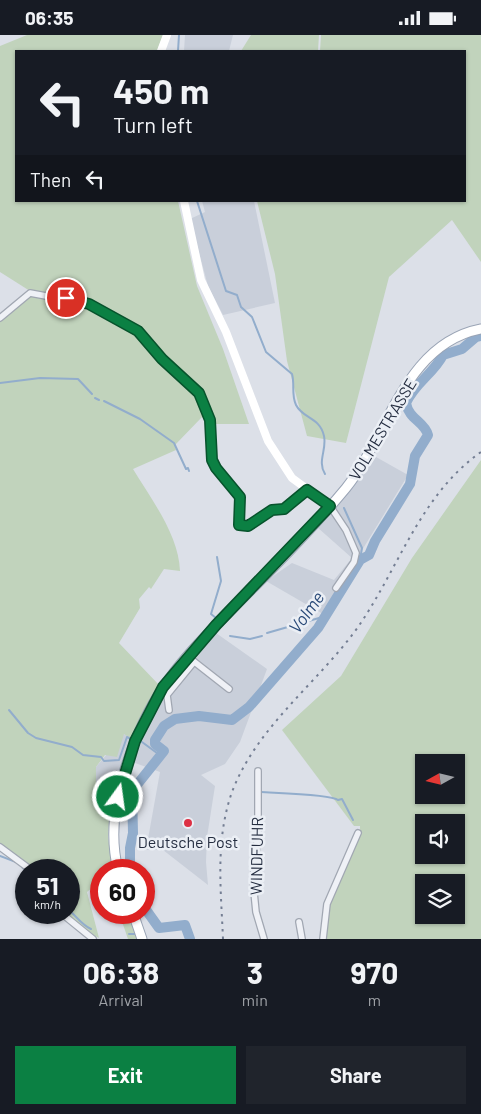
<!DOCTYPE html>
<style>
body{margin:0;font-family:Barlow,sans-serif;background:#20242c;color:#f1f3f6;height:100vh;display:flex;flex-direction:column;font-size:19px;white-space:nowrap}
*{box-sizing:border-box;margin:0}
p{font-size:16px;color:#9ea1a6}
.icon{flex:none;width:28px;height:28px;fill:none;stroke:currentColor;stroke-width:2;stroke-linecap:round;stroke-linejoin:round}
.map{position:relative;height:904px;overflow:hidden}
.sheet{display:flex;flex-direction:column;background:#171b24;flex:1}
.sheet>*{flex:none}
.guide{position:absolute;left:15px;top:15px;width:451px;height:152px;border-radius:0px;box-shadow:0 1px 4px #0004;background:#171b24;color:#f1f3f6;overflow:hidden}
.needle{width:32px;rotate:262deg}
.controls{position:absolute;left:415px;top:719px;display:grid;gap:10px}
.controls a{display:grid;place-items:center;width:50px;height:50px;border-radius:0px;background:#171b24;box-shadow:0 1px 4px #0004;font-size:25px}
.speed{position:absolute;left:15px;top:824px;display:flex;gap:10px;font-size:25px;font-weight:700;text-align:center}
.speed>*{display:grid;place-content:center;width:65px;height:65px;border-radius:50%;background:#171b24;box-shadow:0 1px 4px #0004;line-height:1}
.speed small{font-size:12px;font-weight:400}
.speed .limit{border:8px solid #d22;background:#fff;color:#111}
.pin{position:absolute;display:grid;place-items:center;width:42px;height:42px;color:#fff;margin:-21px;border:2px solid #fff;border-radius:50%;box-shadow:0 1px 5px #0007}
.me{position:absolute;width:55px;margin:-28px;rotate:14deg;stroke-linejoin:round;filter:drop-shadow(0 0 4px #0008)}
.turn{display:flex;align-items:center;gap:18px;height:105px;padding:0 15px;font-size:22px}
.turn .icon{width:65px;height:65px;stroke-width:2.5}
.turn b{display:block;font-size:35px;line-height:42px}
.then{display:flex;align-items:center;height:48px;padding:0 15px;background:#0003;gap:10px;font-size:19px}
.eta{display:flex;justify-content:space-evenly;align-items:center;height:85px;text-align:center}
.eta b{font-size:30px;font-weight:700;line-height:35px}
.button{display:flex;gap:10px;margin-top:auto;padding:10px 15px}
.button a{flex:1;height:58px;border-radius:0px;background:#0b8043;color:#fff;font-size:20px;font-weight:700;line-height:58px;text-align:center}
.button a+a{background:#20242c;color:#f1f3f6}
.status{display:flex;justify-content:space-between;align-items:center;height:35px;padding:0 25px;background:#171b24;direction:ltr}
.status svg{height:14px;fill:currentColor}
.map>svg:first-child{display:block}
.built{fill:#c9cfda}
.green{fill:#c1d3bc;fill-rule:evenodd}
.lines{fill:none;stroke-linecap:round;stroke-linejoin:round}
.stream{stroke:#92adcc;stroke-width:2}
.river{stroke:#92adcc;stroke-width:10}
.minor-casing{stroke:#a1a7b2;stroke-width:8}
.primary-casing{stroke:#9aa4b5;stroke-width:11}
.minor{stroke:#eff1f6;stroke-width:5.5}
.secondary{stroke:#fff;stroke-width:8}
.primary{stroke:#fff;stroke-width:9}
.rail{stroke:#747e93;stroke-width:2;stroke-dasharray:2.5 5;stroke-linecap:butt}
.route-casing{stroke:#07532c;stroke-width:12}
.route{stroke:#0b8043;stroke-width:9}
.poi-dot{fill:#dd3145;stroke:#ebeff5;stroke-width:2}
.labels{text-anchor:middle;dominant-baseline:central;stroke-width:5;stroke-linejoin:round;paint-order:stroke}
.street-label{font-size:16px;fill:#242d40;stroke:#ebeff5}
.poi-label{font-size:16px;fill:#242d40;stroke:#ebeff5}
.water-label{font-size:18px;font-style:italic;fill:#2a4a78;stroke:#ebeff5}
</style>
<div class="status"><b>06:35</b><svg viewBox="0 0 49 12"><path d="M0 12V9h3v3zM5 12V6h3v6zM10 12V3h3v9zM15 12V0h3v12zM26 1h20v11H26zM47 4h2v5h-2z"/></svg></div>
<div class="map">
<svg width="481" height="904" viewBox="0 0 481 904">
<rect width="100%" height="100%" fill="#dce0e8"/>
<!-- built -->
<g class="built">
<path d="M185,0H233L229,16H184Z"/>
<path d="M202,166H254L275,268L223,280L208,251L190,184L205,177Z"/>
<path d="M376,422L408,440L323,579L266,546L292,528L334,545L352,523L317,492Z"/>
<path d="M216,598L267,634L240,707L225,729L201,740L215,751L207,802L206,827L208,850L163,815H146L160,737L124,724L110,778L98,763L96,764V732L124,699L133,704Z"/>
</g>
<!-- green -->
<g class="green">
<path d="M27,0H163L157,16H16V166H178L197,251L223,314L249,389H206L202,382L175,410L176,415L133,434C151,464 179,500 180,536L164,534L151,554L149,552L139,564L140,573L119,608L159,650L133,705L124,699L117,722L105,720L96,732V764L109,786L108,802L113,835H101V858L94,851L87,857L99,903L89,898L65,878H69V835H34L0,810V285L31,261L84,265L30,256L0,237V11Z"/>
<path d="M251,0H319L318,16H241Z"/>
<path d="M321,0H481V227L452,185L389,242L346,408L307,401L287,326L275,239L257,166H465V16H320Z"/>
<path d="M481,425V904H324L331,866L360,798V791H354L282,695L341,641L412,523ZM424,728H456V760H424ZM424,788H456V820H424ZM424,848H456V880H424Z"/>
<path d="M119,878H129L137,904H128Z"/>
</g>
<g class="lines">
<!-- stream -->
<g class="stream">
<path d="M178,16L179,0"/>
<path d="M197,166L226,256L237,260L241,272L252,282L266,317L292,339C295,349 291,360 296,370C303,384 320,382 324,401C327,415 317,426 325,439"/>
<path d="M0,348L40,343L78,344L92,359"/>
<path d="M95,363L99,365"/>
<path d="M104,366L140,384L174,408L186,434L188,433L189,436"/>
<path d="M344,473L362,513L360,525"/>
<path d="M216,583L211,579L221,546L217,522"/>
<path d="M267,598L319,583L324,584"/>
<path d="M230,601L250,604L262,601"/>
<path d="M9,675L28,698L36,703L72,712L83,720L101,722L104,726L119,725L127,702L131,704"/>
<path d="M142,707L161,721"/>
<path d="M261,757C275,758 331,759 338,765L342,764L353,785"/>
<path d="M0,821L16,827"/>
<path d="M22,832L26,836"/>
<path d="M69,875C77,882 82,890 91,894"/>
<path d="M129,899H136"/>
</g>
<!-- river -->
<g class="river">
<path d="M130,835V813L133,798L132,756L164,716L155,709V705L164,691L175,684L199,681L232,685L249,672L318,593L360,525L369,520L375,506L410,449L415,421L428,400C424,386 409,385 406,368C415,348 434,338 443,320L462,314L476,302L481,301"/>
<path d="M144,872L159,893L185,890L190,904"/>
</g>
<!-- minor casing -->
<g class="minor-casing">
<g id="minor">
<path d="M0,283L30,258L89,269L138,296L162,324L199,358L210,385L212,425L240,462L238,487L242,492L248,491L272,475L284,474L307,455"/>
<path d="M330,471L346,495L356,518L354,527L336,553"/>
<path d="M192,625L229,654"/>
<path d="M169,675L167,660L194,627"/>
<path d="M258,736V797L253,847L256,877L264,904"/>
<path d="M0,812L31,835"/>
<path d="M61,878L93,904"/>
<path d="M299,887L302,904"/>
<path d="M323,904L327,869L358,798"/>
</g>
</g>
<!-- primary casing -->
<g class="primary-casing">
<g id="primary">
<path d="M118,835C109,799 115,763 127,728C136,702 147,676 163,653C182,623 210,597 235,571C273,533 312,494 346,453C388,401 404,309 481,294"/>
<path d="M133,878L142,904"/>
</g>
</g>
<!-- minor -->
<use href="#minor" class="minor"/>
<!-- secondary -->
<g class="secondary">
<path d="M161,16L167,0"/>
<path d="M184,166L201,245L226,297L268,406L292,443L330,471"/>
</g>
<!-- primary -->
<use href="#primary" class="primary"/>
<!-- rail -->
<path class="rail" d="M223,904C221,855 215,805 232,757C257,691 318,648 358,592C399,533 420,460 481,417"/>
</g>
<g class="lines">
<!-- route casing -->
<g class="route-casing">
<path id="route" d="M66,263L89,269L138,296L162,324L199,358L210,385L212,425L216,433L240,462L239,490L248,491L272,475L284,474L307,455L330,471L216,590L163,652L135,706L118,762"/>
</g>
<!-- route -->
<use href="#route" class="route"/>
</g>
<!-- markers -->
<circle class="poi-dot" cx="188" cy="788" r="5"/>
<g class="labels">
<!-- street labels -->
<g class="street-label">
<text transform="translate(382 394) rotate(-59)">VOLMESTRASSE</text>
<text transform="translate(256 821) rotate(-89)">WINDFUHR</text>
</g>
<!-- poi labels -->
<g class="poi-label">
<text x="188" y="806">Deutsche Post</text>
</g>
<!-- water labels -->
<g class="water-label">
<text transform="translate(306 577) rotate(-54)">Volme</text>
</g>
</g>
</svg>
<div class="controls">
<a><svg class="needle" viewBox="-14 -14 28 28"><path d="M0-13l5 13h-10z" fill="#e53935"/><path d="M0 13l5-13h-10z" fill="#9ea1a6"/></svg></a>
<a><svg class="icon" aria-label="sound" viewBox="0 0 24 24"><path d="M4 9h4l5-4v14l-5-4H4zM17 9q2 3 0 6"/></svg></a>
<a><svg class="icon" aria-label="layers" viewBox="0 0 24 24"><path d="M12 4l9 5-9 5-9-5zM3 14l9 5 9-5"/></svg></a>
</div>
<div class="speed"><div>51<small>km/h</small></div><div class="limit">60</div></div>
<div class="pin" style="left:66px;top:263px;background:#d93025"><svg class="icon" aria-label="arrive" viewBox="0 0 24 24"><path d="M6 21V4h12l-3 4 3 4H6"/></svg></div>
<svg class="me" style="left:118px;top:762px" viewBox="-20 -20 40 40"><circle r="17" fill="#0b8043" stroke="#fff" stroke-width="3"/><path d="M0-11L8 9 0 5-8 9z" fill="#fff"/></svg>
<div class="guide">
<div class="turn"><svg class="icon" aria-label="left" viewBox="0 0 24 24"><path d="M17 20v-9H6M10 6l-5 5 5 5"/></svg><div><b>450 m</b>Turn left</div></div>
<div class="then">Then<svg class="icon" aria-label="left" viewBox="0 0 24 24"><path d="M17 20v-9H6M10 6l-5 5 5 5"/></svg></div>
</div>
</div>
<section class="sheet">
<div class="eta">
<div><b>06:38</b><p>Arrival</p></div>
<div><b>3</b><p>min</p></div>
<div><b>970</b><p>m</p></div>
</div>
<div class="button"><a>Exit</a><a>Share</a></div>
</section>
